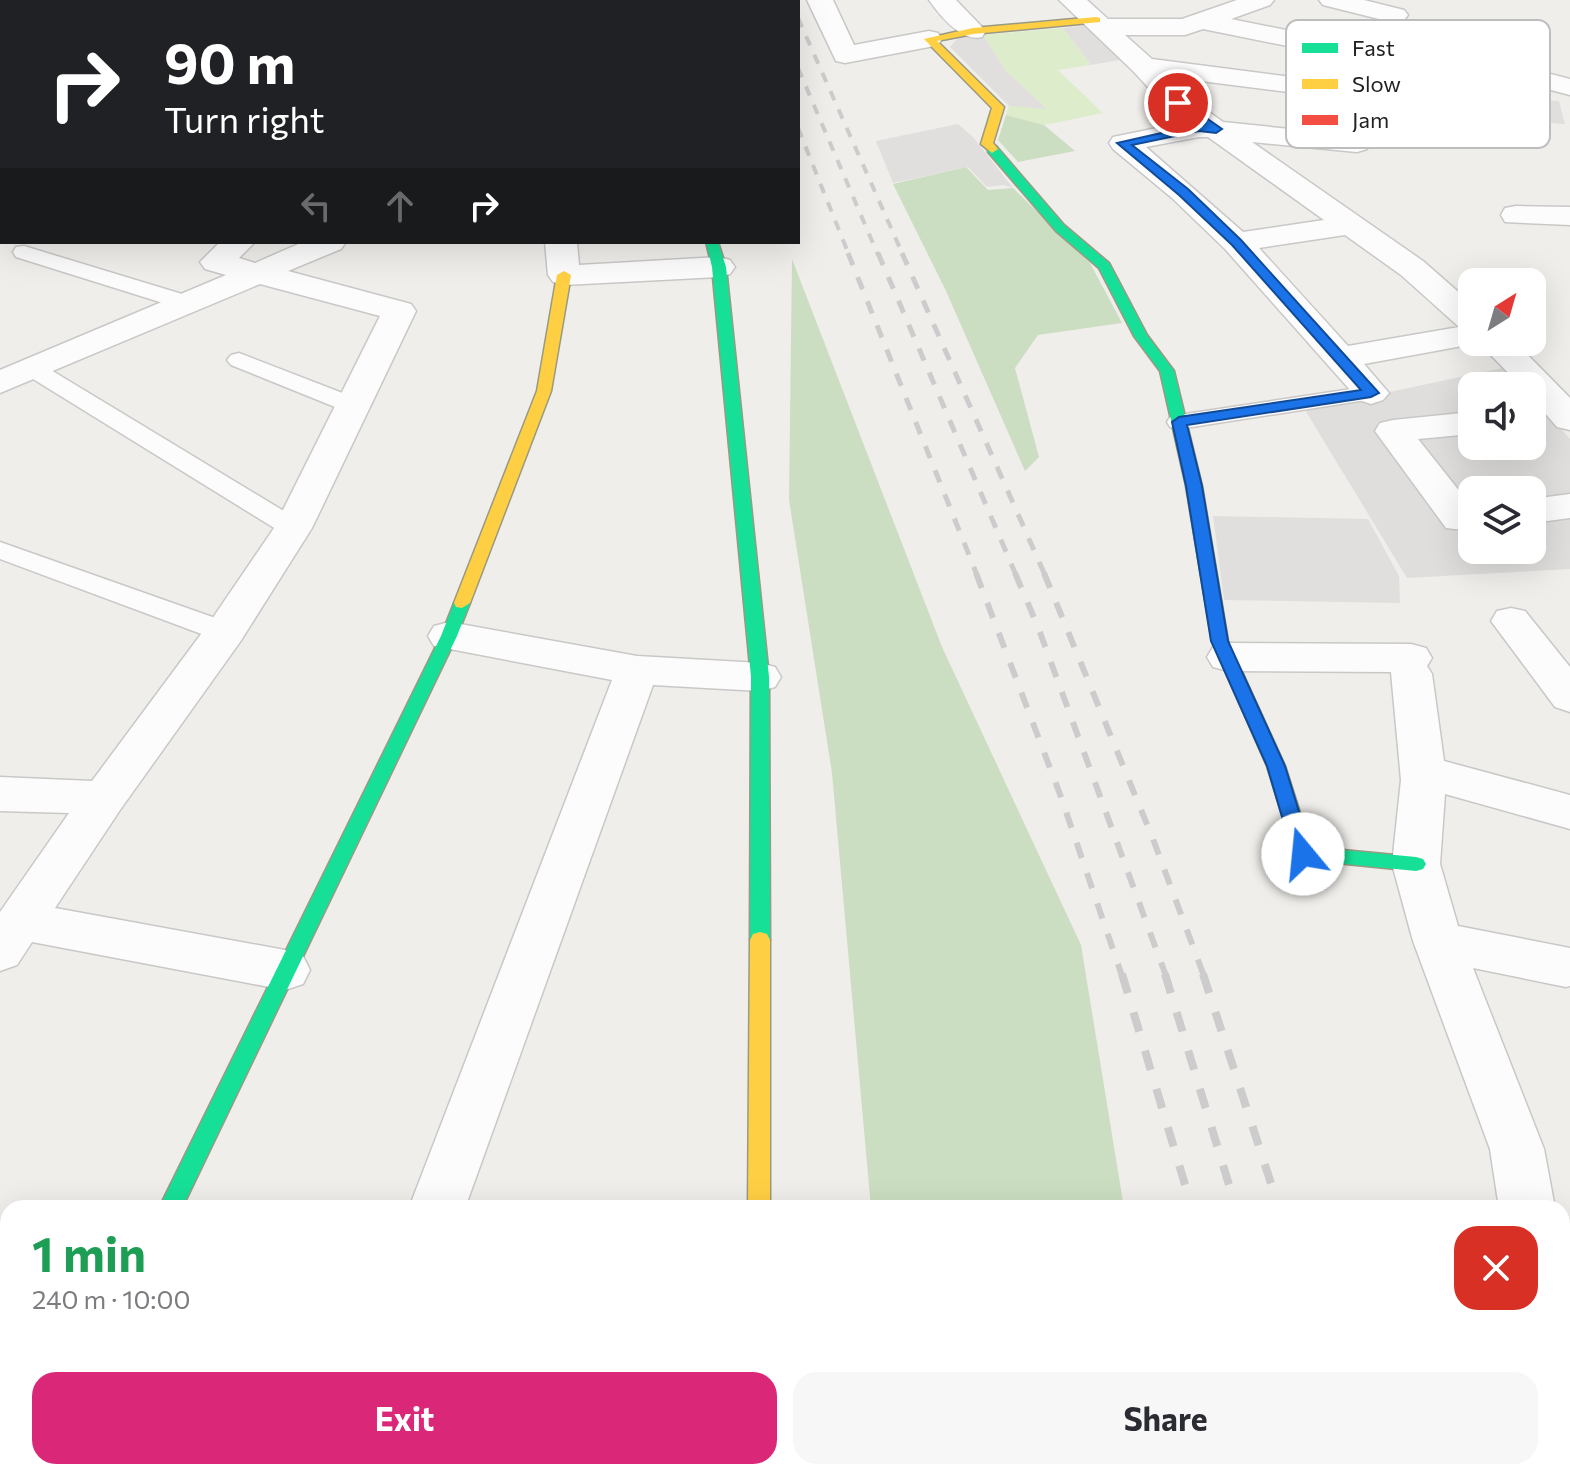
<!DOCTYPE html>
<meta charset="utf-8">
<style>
body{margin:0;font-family:Commissioner,sans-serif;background:#f7f7f7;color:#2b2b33;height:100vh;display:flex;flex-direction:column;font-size:30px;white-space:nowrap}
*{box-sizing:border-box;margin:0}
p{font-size:26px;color:#7c7c81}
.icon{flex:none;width:44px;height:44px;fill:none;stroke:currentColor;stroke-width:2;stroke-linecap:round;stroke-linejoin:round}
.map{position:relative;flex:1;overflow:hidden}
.side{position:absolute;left:0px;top:1200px;width:1570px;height:280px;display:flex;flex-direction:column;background:#fff;border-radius:24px 24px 0 0;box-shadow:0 8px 32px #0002}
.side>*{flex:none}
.guide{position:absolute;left:0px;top:0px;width:800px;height:244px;box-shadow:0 8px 32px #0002;background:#202124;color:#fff;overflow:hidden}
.needle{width:52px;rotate:37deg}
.controls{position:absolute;left:1458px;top:268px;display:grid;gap:16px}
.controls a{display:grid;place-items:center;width:88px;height:88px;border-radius:16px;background:#fff;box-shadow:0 8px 32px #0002;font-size:40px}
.pin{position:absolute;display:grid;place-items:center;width:68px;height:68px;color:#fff;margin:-34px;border:4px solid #fff;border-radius:50%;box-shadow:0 2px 8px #0007}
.me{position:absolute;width:88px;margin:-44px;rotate:343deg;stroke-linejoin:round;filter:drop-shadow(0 0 6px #0008)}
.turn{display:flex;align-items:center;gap:28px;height:168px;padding:0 32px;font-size:36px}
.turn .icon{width:104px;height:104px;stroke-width:2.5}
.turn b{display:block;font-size:56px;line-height:68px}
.lanes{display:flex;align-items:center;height:76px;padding:0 32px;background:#0003;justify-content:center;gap:40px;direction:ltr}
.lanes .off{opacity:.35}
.round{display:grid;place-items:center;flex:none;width:84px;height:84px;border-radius:24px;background:#f7f7f7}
.head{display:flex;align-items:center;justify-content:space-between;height:136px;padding:0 32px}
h1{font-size:48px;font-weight:700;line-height:60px;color:#1e9e55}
.cta{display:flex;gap:16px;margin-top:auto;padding:16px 32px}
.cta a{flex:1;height:92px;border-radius:24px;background:#db2777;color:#fff;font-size:32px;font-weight:700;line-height:92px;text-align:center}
.cta a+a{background:#f7f7f7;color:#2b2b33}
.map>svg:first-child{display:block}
.residential{fill:#dfdedc;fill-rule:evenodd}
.grass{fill:#ddeccb}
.forest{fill:#cbdec1}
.parking{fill:#e0dfde}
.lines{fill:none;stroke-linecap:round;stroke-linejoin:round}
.lane-casing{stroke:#c9c8c7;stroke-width:3}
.street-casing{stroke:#c9c8c7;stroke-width:3}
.fast-casing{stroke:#999a82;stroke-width:3}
.slow-casing{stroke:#999a82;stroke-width:3}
.jam-casing{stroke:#999a82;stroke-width:3}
.lane{fill:#fdfcfc;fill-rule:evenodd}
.street{fill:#fdfcfc;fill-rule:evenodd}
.fast{fill:#16e098;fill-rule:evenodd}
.slow{fill:#ffcf43;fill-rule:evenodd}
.jam{fill:#f24e42;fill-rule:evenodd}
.rail-far3{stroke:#ccc;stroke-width:4;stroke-dasharray:10 10;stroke-linecap:butt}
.rail-far2{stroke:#ccc;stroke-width:5;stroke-dasharray:13 13;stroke-linecap:butt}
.rail-far1{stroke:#ccc;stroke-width:6;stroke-dasharray:16 16;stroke-linecap:butt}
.rail{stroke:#ccc;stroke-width:8;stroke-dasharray:20 20;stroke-linecap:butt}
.route{fill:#1a73e8;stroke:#114b97;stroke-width:2}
.key{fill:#fff;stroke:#bdbdbd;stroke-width:2}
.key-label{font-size:22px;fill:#222}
</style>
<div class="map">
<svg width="1570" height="1480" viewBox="0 0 1570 1480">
<rect width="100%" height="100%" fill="#f0eeeb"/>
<!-- residential -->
<path class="residential" d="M1507,367L1524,386H1472V446H1532V395L1570,439V569L1407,578L1305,410ZM1472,490H1532V550H1472Z"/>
<!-- grass -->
<path class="grass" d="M1063,28L1091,65L1058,70L1103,113L1044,125L1006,115L1009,106L1046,108L1006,71L983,35Z"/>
<!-- forest -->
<g class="forest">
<path d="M1006,115L1044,125L1075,151L1018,162L998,140Z"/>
<path d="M966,167L988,190L1013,188L1090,263L1122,323L1038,335L1015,368L1039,457L1025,471L946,291L893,184Z"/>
<path d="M792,259L942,647L1081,945L1124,1208H871L832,773L789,500Z"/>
<path d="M893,1472H1167L1168,1480H892Z"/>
</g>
<!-- parking -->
<g class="parking">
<path d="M1089,25L1126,59L1091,65L1063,28Z"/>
<path d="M983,35L1006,71L1047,109L1009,106L950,47L958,38Z"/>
<path d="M1406,91L1559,101L1565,124L1414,115Z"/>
<path d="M958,124L974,138L1013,188L1003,185L987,187L968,167L893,183L876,141Z"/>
<path d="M1213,516L1368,519L1399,576L1400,603L1224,600Z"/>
</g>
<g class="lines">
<!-- lane casing -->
<g class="lane-casing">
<g id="lane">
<path d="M24,246L195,298L198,303L187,310L179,308L16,257L13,252L16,247Z"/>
<path d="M239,353L363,401L366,406L363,411H345L231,365L227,360L231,355Z"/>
<path d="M33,362L41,364L302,522L306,528L302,534H284L25,374L21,369L25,364Z"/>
<path d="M1371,386L1379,388L1383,393L1379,398L1179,429L1170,427L1167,422L1170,417L1179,415Z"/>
<path d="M0,542L235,625L239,632L235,639L225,641L215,639L0,559Z"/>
<path d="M1562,1269L1570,1270V1306L1562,1305Z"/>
</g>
</g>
<!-- street casing -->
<g class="street-casing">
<g id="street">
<path d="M9,0H36L7,2Z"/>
<rect x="252" y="0" width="26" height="2"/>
<path d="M333,0H363L331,2Z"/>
<path d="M402,0H428L429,2H403Z"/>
<rect x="671" y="0" width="26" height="2"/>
<path d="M807,0H833L854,45L929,31L938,33L942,39L938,45L929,47L845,63L836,61Z"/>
<path d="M929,0H956L986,31L982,37C961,42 941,17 929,0Z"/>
<path d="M1059,0H1087L1108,19H1182L1237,0H1274L1270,5L1231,19L1351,43L1355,49L1351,55L1342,57L1203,29L1185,35H1125L1152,59L1354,85L1358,91L1354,97L1344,99L1169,77L1188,97L1223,122L1367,137L1371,143L1367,149L1357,152L1252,142L1423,261L1472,304V342H1515L1570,398V430L1557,427L1532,398V386H1521L1479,343L1364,364L1389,393L1383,400L1371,404L1359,400L1225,249L1172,198L1113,149L1109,143L1113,137L1186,122L1168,109L1134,72ZM1199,137H1208L1324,220L1243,232L1146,147ZM1345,235L1401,275L1459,327L1348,346L1259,248Z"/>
<path d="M1319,0H1364L1404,10L1408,15L1404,20L1395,23L1323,5Z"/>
<path d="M0,37L2,38V54L0,53Z"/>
<path d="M1463,51L1570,79V95L1454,65L1450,59L1454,53Z"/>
<rect x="0" y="111" width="2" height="17"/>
<rect x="0" y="162" width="2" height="18"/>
<path d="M1516,206L1570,207V225L1505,222L1501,215L1505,208Z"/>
<path d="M220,242H255L239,258L255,263L303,242H346L341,249L288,271L411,304L416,311L312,528L240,642L120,810L55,908L285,950L303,956L310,970L303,984L285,990L32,942L17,965L0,971V912L69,813L0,811V777L92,781L210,622L274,528L380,316L260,284L0,393V370L226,275L205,269L200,262Z"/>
<path d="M545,242H577L579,265L719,257L730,260L735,267L730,274L719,277L564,285L553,282L548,275Z"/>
<path d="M1472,412V434L1418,439L1472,507V531L1446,528L1375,431L1380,423L1393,420Z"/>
<path d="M1570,494V518L1532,523V499Z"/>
<path d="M1511,608L1525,611L1570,667V712L1555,707L1491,621L1497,611Z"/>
<path d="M449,622L637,656L760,663L775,667L781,677L775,687L760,691L653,685L465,1208H409L612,680L434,646L428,636L434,626Z"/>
<path d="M1228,643L1411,644L1426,648L1432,658L1427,666L1432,674L1444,761L1570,795V829L1445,794L1440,864L1458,926L1570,948V986L1566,987L1473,968L1544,1149L1555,1208H1499L1490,1149L1413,941L1392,864L1401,780L1391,672L1228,671L1213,667L1207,657L1213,647Z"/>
<path d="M1562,1444L1570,1447V1480H1523V1472H1562Z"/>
<path d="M8,1453V1472H63L60,1480H0V1469Z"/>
<path d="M568,1472H630L628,1480H566Z"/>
<path d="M727,1472H789L787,1480H725Z"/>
</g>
</g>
<!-- fast casing -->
<g class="fast-casing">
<g id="fast">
<path d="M988,146H996L1064,225L1109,263L1147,335L1174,371L1202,486L1228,641L1285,766L1311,847L1416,857L1423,859L1426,864L1423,869L1416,871L1296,859L1267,766L1212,641L1186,486L1160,371L1134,336L1099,268L1056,231L988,152Z"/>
<path d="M706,242H718L726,267L769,677L770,940L767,946L760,948L753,946L750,940L751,677L712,267Z"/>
<path d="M462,598L470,603L457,636L182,1208H159L441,636L454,603Z"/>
</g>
</g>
<!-- slow casing -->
<g class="slow-casing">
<g id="slow">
<path d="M1096,17L1100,18V22L973,34L937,41L1004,107L993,143L998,149L992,153L981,144L992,108L924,39L973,28Z"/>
<path d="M564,271L571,275L551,391L470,603L462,608L456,607L454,603L537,391L557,275Z"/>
<path d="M760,932L767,934L770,940V1208H748L750,940L753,934Z"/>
</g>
</g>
<!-- jam casing -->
<g class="jam-casing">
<path id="jam" d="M155,0H180L181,2H156Z"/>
</g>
<!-- lane -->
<use href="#lane" class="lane"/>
<!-- street -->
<use href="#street" class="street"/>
<!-- fast -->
<use href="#fast" class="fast"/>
<!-- slow -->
<use href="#slow" class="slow"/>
<!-- jam -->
<use href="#jam" class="jam"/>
<!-- rail-far3 -->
<g class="rail-far3">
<path d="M798,18L903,255"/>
<path d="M798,68L878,255"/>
<path d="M798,128L849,255"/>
</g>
<!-- rail-far2 -->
<g class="rail-far2">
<path d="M848,253L977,575"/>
<path d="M878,253L1016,575"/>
<path d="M902,253L1045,575"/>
</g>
<!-- rail-far1 -->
<g class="rail-far1">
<path d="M976,573L1061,797L1122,976"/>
<path d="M1015,573L1038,627L1166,976"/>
<path d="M1044,573L1153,839L1204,976"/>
</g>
<!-- rail -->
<g class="rail">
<path d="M1122,974L1192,1208"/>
<path d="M1165,974L1236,1208"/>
<path d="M1203,974L1279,1208"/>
<path d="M1262,1472L1264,1480"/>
<path d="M1315,1472L1318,1480"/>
<path d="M1361,1472L1364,1480"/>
</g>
</g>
<!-- route -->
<path class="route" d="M1174,101H1182L1222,129L1216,133L1199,131L1132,145L1188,189L1241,240L1379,393L1371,397L1187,425L1202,486L1228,641L1285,766L1312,854L1310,859H1296L1293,854L1267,766L1211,641L1186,486L1172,422L1179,417L1361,390L1232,245L1179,195L1117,143L1201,124L1174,106Z"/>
<!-- legend -->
<rect x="1286" y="20" width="264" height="128" rx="12" class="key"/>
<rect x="1302" y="43" width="36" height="10" fill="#16e098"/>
<rect x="1302" y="79" width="36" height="10" fill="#ffcf43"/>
<rect x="1302" y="115" width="36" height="10" fill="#f24e42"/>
<g class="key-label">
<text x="1352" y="56">Fast</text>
<text x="1352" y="92">Slow</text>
<text x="1352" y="128">Jam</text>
</g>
</svg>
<div class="controls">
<a><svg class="needle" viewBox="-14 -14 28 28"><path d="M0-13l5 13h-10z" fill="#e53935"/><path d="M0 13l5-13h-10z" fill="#7c7c81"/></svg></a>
<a><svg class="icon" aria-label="sound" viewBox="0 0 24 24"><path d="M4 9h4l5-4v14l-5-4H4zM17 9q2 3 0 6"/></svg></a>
<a><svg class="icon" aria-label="layers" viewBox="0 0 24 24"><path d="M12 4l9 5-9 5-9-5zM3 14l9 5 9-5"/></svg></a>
</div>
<div class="pin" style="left:1178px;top:103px;background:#d93025"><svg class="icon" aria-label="arrive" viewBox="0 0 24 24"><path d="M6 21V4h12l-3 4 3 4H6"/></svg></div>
<svg class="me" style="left:1303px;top:854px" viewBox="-20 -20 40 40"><circle r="19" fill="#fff"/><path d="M0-13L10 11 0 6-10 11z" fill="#1a73e8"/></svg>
<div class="guide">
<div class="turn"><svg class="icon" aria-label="right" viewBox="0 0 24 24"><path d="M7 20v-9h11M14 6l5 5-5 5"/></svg><div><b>90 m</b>Turn right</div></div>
<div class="lanes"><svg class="icon off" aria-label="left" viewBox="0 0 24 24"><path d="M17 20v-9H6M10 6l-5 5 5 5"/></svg><svg class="icon off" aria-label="ahead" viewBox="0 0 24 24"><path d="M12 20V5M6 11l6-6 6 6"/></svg><svg class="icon" aria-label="right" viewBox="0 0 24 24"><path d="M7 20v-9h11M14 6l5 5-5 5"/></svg></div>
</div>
<section class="side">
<div class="head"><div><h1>1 min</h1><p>240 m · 10:00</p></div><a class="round" style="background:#d93025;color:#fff"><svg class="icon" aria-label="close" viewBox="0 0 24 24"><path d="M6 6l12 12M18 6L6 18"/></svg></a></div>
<div class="cta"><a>Exit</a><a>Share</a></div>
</section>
</div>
